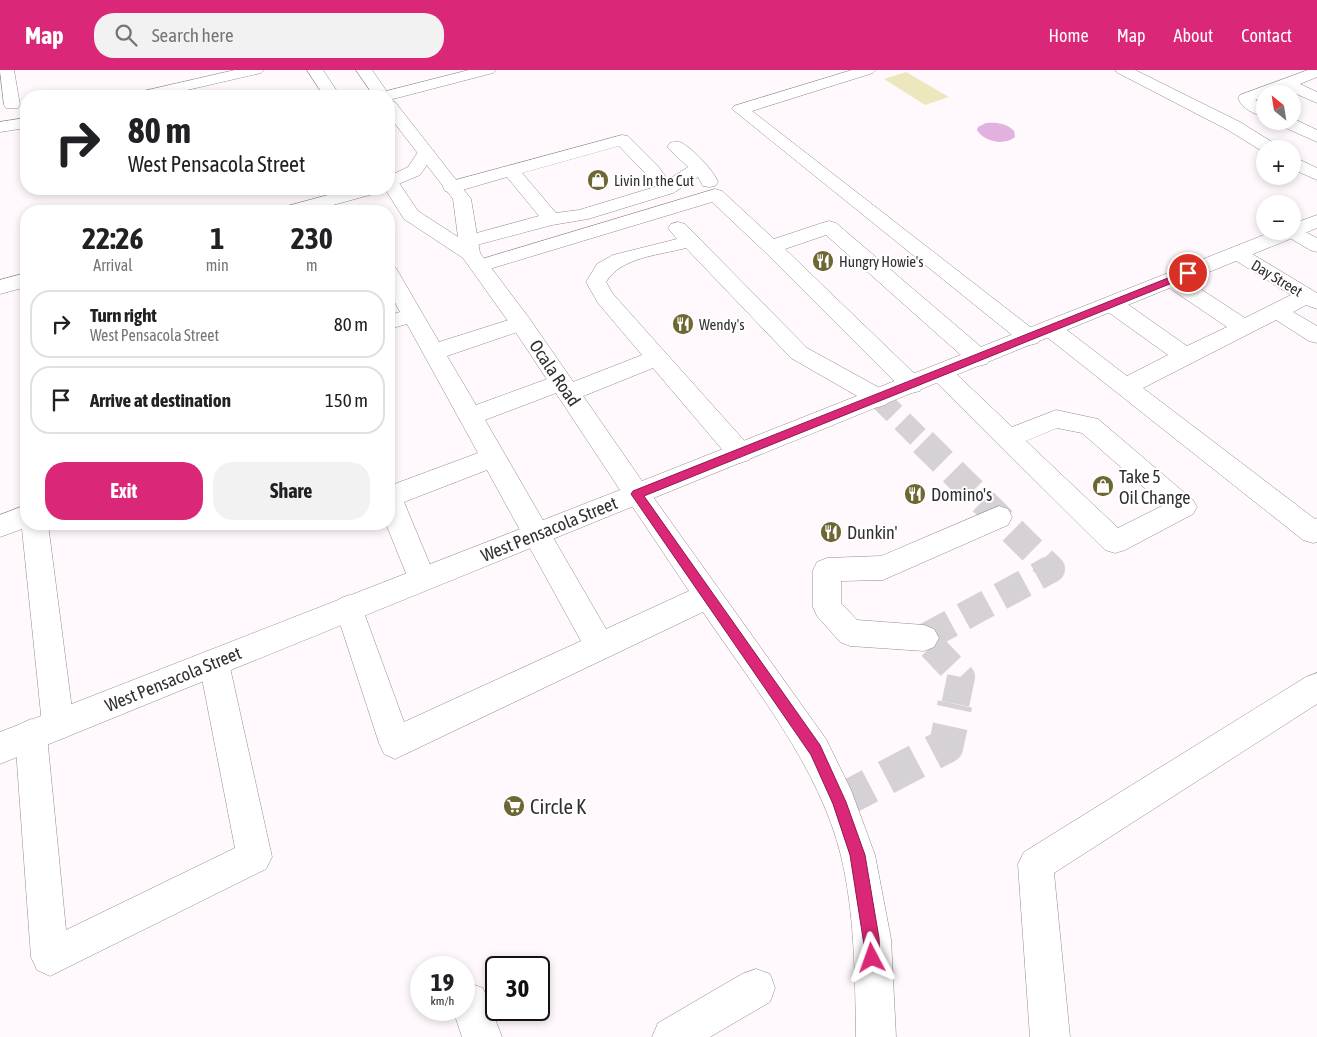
<!DOCTYPE html>
<meta charset="utf-8">
<style>
body{margin:0;font-family:"Asap Condensed",sans-serif;background:#f2f2f2;color:#202124;height:100vh;display:flex;flex-direction:column;font-size:19px;white-space:nowrap}
*{box-sizing:border-box;margin:0}
p{font-size:16px;color:#757577}
.icon{flex:none;width:28px;height:28px;fill:none;stroke:currentColor;stroke-width:2;stroke-linecap:round;stroke-linejoin:round}
.map{position:relative;flex:1;overflow:hidden}
.sheet{position:absolute;left:20px;top:135px;width:375px;height:325px;display:flex;flex-direction:column;background:#fff;border-radius:20px;box-shadow:0 2px 8px #0003}
.sheet>*{flex:none}
.banner{position:absolute;left:20px;top:20px;width:375px;height:105px;border-radius:20px;box-shadow:0 2px 8px #0003;background:#fff;color:#202124;overflow:hidden}
.needle{width:32px;rotate:330deg}
.fabs{position:absolute;left:1256px;top:15px;display:grid;gap:10px}
.fabs a{display:grid;place-items:center;width:45px;height:45px;border-radius:50%;background:#fff;box-shadow:0 2px 8px #0003;font-size:25px}
.speed{position:absolute;left:410px;top:886px;display:flex;gap:10px;font-size:25px;font-weight:700;text-align:center}
.speed>*{display:grid;place-content:center;width:65px;height:65px;border-radius:50%;background:#fff;box-shadow:0 2px 8px #0003;line-height:1}
.speed small{font-size:12px;font-weight:400}
.speed .limit{border:2px solid #111;border-radius:8px;background:#fff;color:#111}
.pin{position:absolute;display:grid;place-items:center;width:42px;height:42px;color:#fff;margin:-21px;border:2px solid #fff;border-radius:50%;box-shadow:0 1px 5px #0007}
.me{position:absolute;width:55px;margin:-28px;rotate:356deg;stroke-linejoin:round;filter:drop-shadow(0 0 4px #0008)}
.turn{display:flex;align-items:center;gap:18px;height:105px;padding:0 25px;font-size:22px}
.turn .icon{width:65px;height:65px;stroke-width:2.5}
.turn b{display:block;font-size:35px;line-height:42px}
.eta{display:flex;justify-content:space-evenly;align-items:center;height:85px;text-align:center}
.eta b{font-size:30px;font-weight:700;line-height:35px}
.primary-button{display:flex;gap:10px;margin-top:auto;padding:10px 25px}
.primary-button a{flex:1;height:58px;border-radius:20px;background:#db2777;color:#fff;font-size:20px;font-weight:700;line-height:58px;text-align:center}
.primary-button a+a{background:#f2f2f2;color:#202124}
ul{padding:0;list-style:none}
li{display:flex;align-items:center;gap:15px;height:68px;margin:0 10px 8px;padding:0 15px;border:2px solid #e0e0e0;border-radius:20px}
li div{flex:1}
li b{display:block;font-size:19px}
li em{font-style:normal}
header{display:flex;align-items:center;gap:30px;box-sizing:border-box;height:70px;padding:0 25px;background:#db2777;color:#fff}
header strong{font-size:24px}
nav{display:flex;gap:28px;margin-inline-start:auto;font-size:18px}
.search{width:350px;height:45px;background:#f2f2f2;display:flex;align-items:center;gap:12px;box-sizing:border-box;padding:0 18px;border-radius:20px;color:#757577;font-size:19px}
.map>svg:first-child{display:block}
.green{fill:#ece7bc}
.water{fill:#e1b2df}
.lines{fill:none;stroke-linecap:round;stroke-linejoin:round}
.minor-tunnel-far2{stroke:#d6d1d5;stroke-width:22;stroke-dasharray:22 11;stroke-linecap:butt}
.minor-tunnel-far1{stroke:#d6d1d5;stroke-width:28;stroke-dasharray:28 14;stroke-linecap:butt}
.minor-tunnel{stroke:#d6d1d5;stroke-width:35;stroke-dasharray:35 18;stroke-linecap:butt}
.minor-casing{stroke:#928c92;stroke-width:1}
.major-casing{stroke:#928c92;stroke-width:1}
.minor{fill:#fff;fill-rule:evenodd}
.major{fill:#fff;fill-rule:evenodd}
.route{fill:#db2777;stroke:#8e194d}
.labels{text-anchor:middle;dominant-baseline:central;stroke-width:4;stroke-linejoin:round;paint-order:stroke}
.far-poi-label{font-size:15px;fill:#312f31;stroke:#fff;text-anchor:start}
.far-street-label{font-size:15px;fill:#312f31;stroke:#fff}
.street-label{font-size:18px;fill:#312f31;stroke:#fff}
.poi-label{font-size:18px;fill:#312f31;stroke:#fff;text-anchor:start}
.near-poi-label{font-size:21px;fill:#312f31;stroke:#fff;text-anchor:start}
</style>
<header>
<strong>Map</strong>
<div class="search"><svg class="icon" aria-label="search" viewBox="0 0 24 24"><circle cx="10" cy="10" r="6"/><path d="M15 15l6 6"/></svg>Search here</div>
<nav><a>Home</a><a>Map</a><a>About</a><a>Contact</a></nav>
</header>
<div class="map">
<svg width="1317" height="967" viewBox="0 0 1317 967">
<rect width="100%" height="100%" fill="#fff9fe"/>
<!-- green -->
<path class="green" d="M906,2L949,27L925,35L884,9Z"/>
<!-- water -->
<path class="water" d="M986,53C997,52 1006,53 1014,61L1015,67C1004,76 984,72 977,60L978,57Z"/>
<g class="lines">
<!-- minor-tunnel-far2 -->
<path class="minor-tunnel-far2" d="M879,328L924,373"/>
<!-- minor-tunnel-far1 -->
<path class="minor-tunnel-far1" d="M923,372L1051,499L924,568L961,607L955,636"/>
<!-- minor-tunnel -->
<path class="minor-tunnel" d="M839,732L946,676L955,634"/>
<!-- minor casing -->
<g class="minor-casing">
<g id="minor">
<path d="M0,0H14L20,35L18,38H6L4,35Z"/>
<path d="M235,0H264L261,3L161,26H133L135,23Z"/>
<path d="M469,0H496L493,3L389,30V26H377L379,23Z"/>
<path d="M852,0H876L873,3L752,41L1038,263L1041,268L1038,273L1030,275L1022,273L732,39L734,36Z"/>
<path d="M1115,0H1135L1240,52L1277,75L1280,79H1265V83L1228,60L1118,3Z"/>
<path d="M1308,0H1317V7L1300,14L1317,22V33L1285,19L1273,24H1265V27L1255,30L1265,35V47C1254,44 1242,39 1238,28L1240,25Z"/>
<path d="M26,48V58L0,62V52Z"/>
<path d="M1292,48L1317,60V72L1279,55L1277,51H1292Z"/>
<path d="M622,65L628,66L657,95L668,110L688,97L667,77L670,73C674,72 678,71 682,73C693,79 714,101 718,112L715,116L709,117L703,116L698,107L673,123L588,149L552,155L469,177L462,175L459,171L462,167L539,146L507,107L452,123L445,121L443,117L445,113ZM619,76L645,103L655,117L579,140L556,143L522,103Z"/>
<path d="M426,78L432,79L435,83L420,105L389,118V106L408,97L420,79Z"/>
<path d="M1292,86L1317,98V110L1292,99Z"/>
<path d="M350,119H379L377,123L311,141H282L284,137Z"/>
<path d="M715,119L722,121L774,169L822,153L829,151L836,153L987,282L990,288L987,294L979,296L971,294L826,165L785,179L920,309L924,315L920,321L912,323L904,321L764,181L712,132L486,200L479,202L472,200L469,196L472,192Z"/>
<path d="M678,152L685,154L807,278L887,322L891,328L887,334L879,337L871,334L791,288L686,178C660,185 621,187 606,212L613,224L749,376L753,383L749,390L740,393L731,390L653,298L576,329L568,331L560,329L556,323L485,350L606,559L689,521L624,424L628,417L637,414L646,417L826,669L851,720L875,785L891,869L896,967H856C855,906 855,845 841,786C820,698 753,616 703,542L395,689L384,684L379,673L335,538L339,529L349,525L359,529L404,652L581,571L487,400L404,432L436,509L432,518L422,521L412,518L386,454H389V416L478,383L407,254L389,259V245L400,242L389,221V197L396,198L439,272L521,246L529,248L532,253L529,258L447,286L476,335L561,304L569,306L573,312L642,285L598,233L586,212L597,194L613,185L677,169L668,158L671,154Z"/>
<path d="M1292,155L1317,168V182L1310,180L1285,165L1282,161H1292Z"/>
<path d="M1237,177L1244,179L1317,223V239L1306,235L1293,242L1317,256V273L1309,271L1276,250L1143,318L1315,449L1317,448V472L1313,473L1303,470L1043,264L1040,259L1043,254L1051,252L1059,254L1127,306L1168,285L1104,239L1101,234L1104,229L1112,227L1120,229L1187,276L1227,257L1165,215L1162,210L1165,205L1172,203L1179,205L1245,248L1291,225L1230,187L1227,183L1230,179Z"/>
<path d="M26,203V217L0,224V210Z"/>
<path d="M941,295L949,297L1012,357L1056,340L1098,349L1193,430L1197,437L1193,444L1125,480L1115,483L1105,480L933,309L929,303L933,297ZM1057,358L1082,363L1164,435L1118,458L1026,371Z"/>
<path d="M26,435V454H48L74,655L69,666L58,670L47,666L66,860L235,778L199,593L203,583L214,579L225,583L229,593L272,787L266,799L50,906L37,900L31,887L15,665L20,654L31,649L42,654L22,459L0,467V445Z"/>
<path d="M999,436L1008,439L1012,447L1008,455L883,510L841,511V533L857,550L924,555L934,559L939,568L934,577L924,581L850,576L840,572L817,546L813,537V500L817,492L827,488L881,486Z"/>
<path d="M1317,603V634L1054,803L1070,967H1030L1018,794L1024,782L1306,607Z"/>
<path d="M756,899L770,904L775,918L770,932L710,967H652L658,953L742,904Z"/>
<path d="M469,913L483,918L502,967H462L453,940H464V915Z"/>
</g>
</g>
<!-- major casing -->
<g class="major-casing">
<g id="major">
<path d="M307,0H323L340,26H324Z"/>
<path d="M356,0H372L390,26L389,28V26H374Z"/>
<path d="M389,30L395,32L471,129L480,183L529,248L642,411L1274,161H1292V154L1317,145V158L0,694V662L620,420L513,258L463,188L404,149L385,119H389V106L395,107L418,141L458,167L453,129L389,46Z"/>
</g>
</g>
<!-- minor -->
<use href="#minor" class="minor"/>
<!-- major -->
<use href="#major" class="major"/>
</g>
<!-- route -->
<path class="route" d="M1188,200L1192,201V205L644,426L820,675L846,732L865,785L879,868L880,888L878,894L872,896L867,894L850,785L833,734L811,685L631,424L633,421Z"/>
<!-- icons -->
<defs>
<g id="shop-disc" transform="scale(1.125)"><circle r="9.5" fill="#6e6633" stroke="#fff"/><path d="M-5-2.5h2.3a2.7 3.5 0 0 1 5.4 0H5L5.5 6h-11ZM-1.5-2.5h3a1.5 2.3 0 0 0-3 0Z" fill="#fff"/></g>
<g id="restaurant-disc" transform="scale(1.125)"><circle r="9.5" fill="#6e6633" stroke="#fff"/><path d="M-5-6h1v4h1v-4h1v4h1v-4h1v5L-1.5 .5V6h-2V.5L-5-1ZM5-6V6H3V1.5H1.5Q1.5-4 5-6Z" fill="#fff"/></g>
<g id="supermarket-disc" transform="scale(1.125)"><circle r="9.5" fill="#6e6633" stroke="#fff"/><path d="M-6-5.5h2.5l.6 2H6L4.5 2H-2.5L-4.4-4H-6ZM-1.5 3.2a1.3 1.3 0 1 0 .1 0ZM3 3.2a1.3 1.3 0 1 0 .1 0Z" fill="#fff"/></g>
</defs>
<g fill-rule="evenodd">
<use href="#shop-disc" x="598" y="110"/>
<use href="#restaurant-disc" x="823" y="191"/>
<use href="#restaurant-disc" x="683" y="254"/>
<use href="#shop-disc" x="1103" y="416"/>
<use href="#restaurant-disc" x="915" y="424"/>
<use href="#restaurant-disc" x="831" y="462"/>
<use href="#supermarket-disc" x="514" y="736"/>
</g>
<g class="labels">
<!-- far-poi labels -->
<g class="far-poi-label">
<text x="614" y="110">Livin In the Cut</text>
<text x="839" y="191">Hungry Howie's</text>
<text x="699" y="254">Wendy's</text>
</g>
<!-- far-street labels -->
<g class="far-street-label">
<text transform="translate(1277 208) rotate(31)">Day Street</text>
</g>
<!-- street labels -->
<g class="street-label">
<text transform="translate(555 303) rotate(56)">Ocala Road</text>
<text transform="translate(549 459) rotate(-22)">West Pensacola Street</text>
<text transform="translate(173 609) rotate(-22)">West Pensacola Street</text>
</g>
<!-- poi labels -->
<g class="poi-label">
<text x="1119" y="406">Take 5<tspan x="1119" dy="21">Oil Change</tspan></text>
<text x="931" y="424">Domino's</text>
<text x="847" y="462">Dunkin'</text>
</g>
<!-- near-poi labels -->
<g class="near-poi-label">
<text x="530" y="736">Circle K</text>
</g>
</g>
</svg>
<div class="fabs">
<a><svg class="needle" viewBox="-14 -14 28 28"><path d="M0-13l5 13h-10z" fill="#e53935"/><path d="M0 13l5-13h-10z" fill="#757577"/></svg></a>
<a>+</a>
<a>−</a>
</div>
<div class="speed"><div>19<small>km/h</small></div><div class="limit">30</div></div>
<div class="pin" style="left:1188px;top:203px;background:#d93025"><svg class="icon" aria-label="arrive" viewBox="0 0 24 24"><path d="M6 21V4h12l-3 4 3 4H6"/></svg></div>
<svg class="me" style="left:872px;top:888px" viewBox="-20 -20 40 40"><path d="M0-17L14 15 0 8-14 15z" fill="#db2777" stroke="#fff" stroke-width="4"/></svg>
<div class="banner">
<div class="turn"><svg class="icon" aria-label="right" viewBox="0 0 24 24"><path d="M7 20v-9h11M14 6l5 5-5 5"/></svg><div><b>80 m</b>West Pensacola Street</div></div>
</div>
<section class="sheet">
<div class="eta">
<div><b>22:26</b><p>Arrival</p></div>
<div><b>1</b><p>min</p></div>
<div><b>230</b><p>m</p></div>
</div>
<ul>
<li><svg class="icon" aria-label="right" viewBox="0 0 24 24"><path d="M7 20v-9h11M14 6l5 5-5 5"/></svg><div><b>Turn right</b><p>West Pensacola Street</p></div><em>80 m</em></li>
<li><svg class="icon" aria-label="arrive" viewBox="0 0 24 24"><path d="M6 21V4h12l-3 4 3 4H6"/></svg><div><b>Arrive at destination</b></div><em>150 m</em></li>
</ul>
<div class="primary-button"><a>Exit</a><a>Share</a></div>
</section>
</div>
